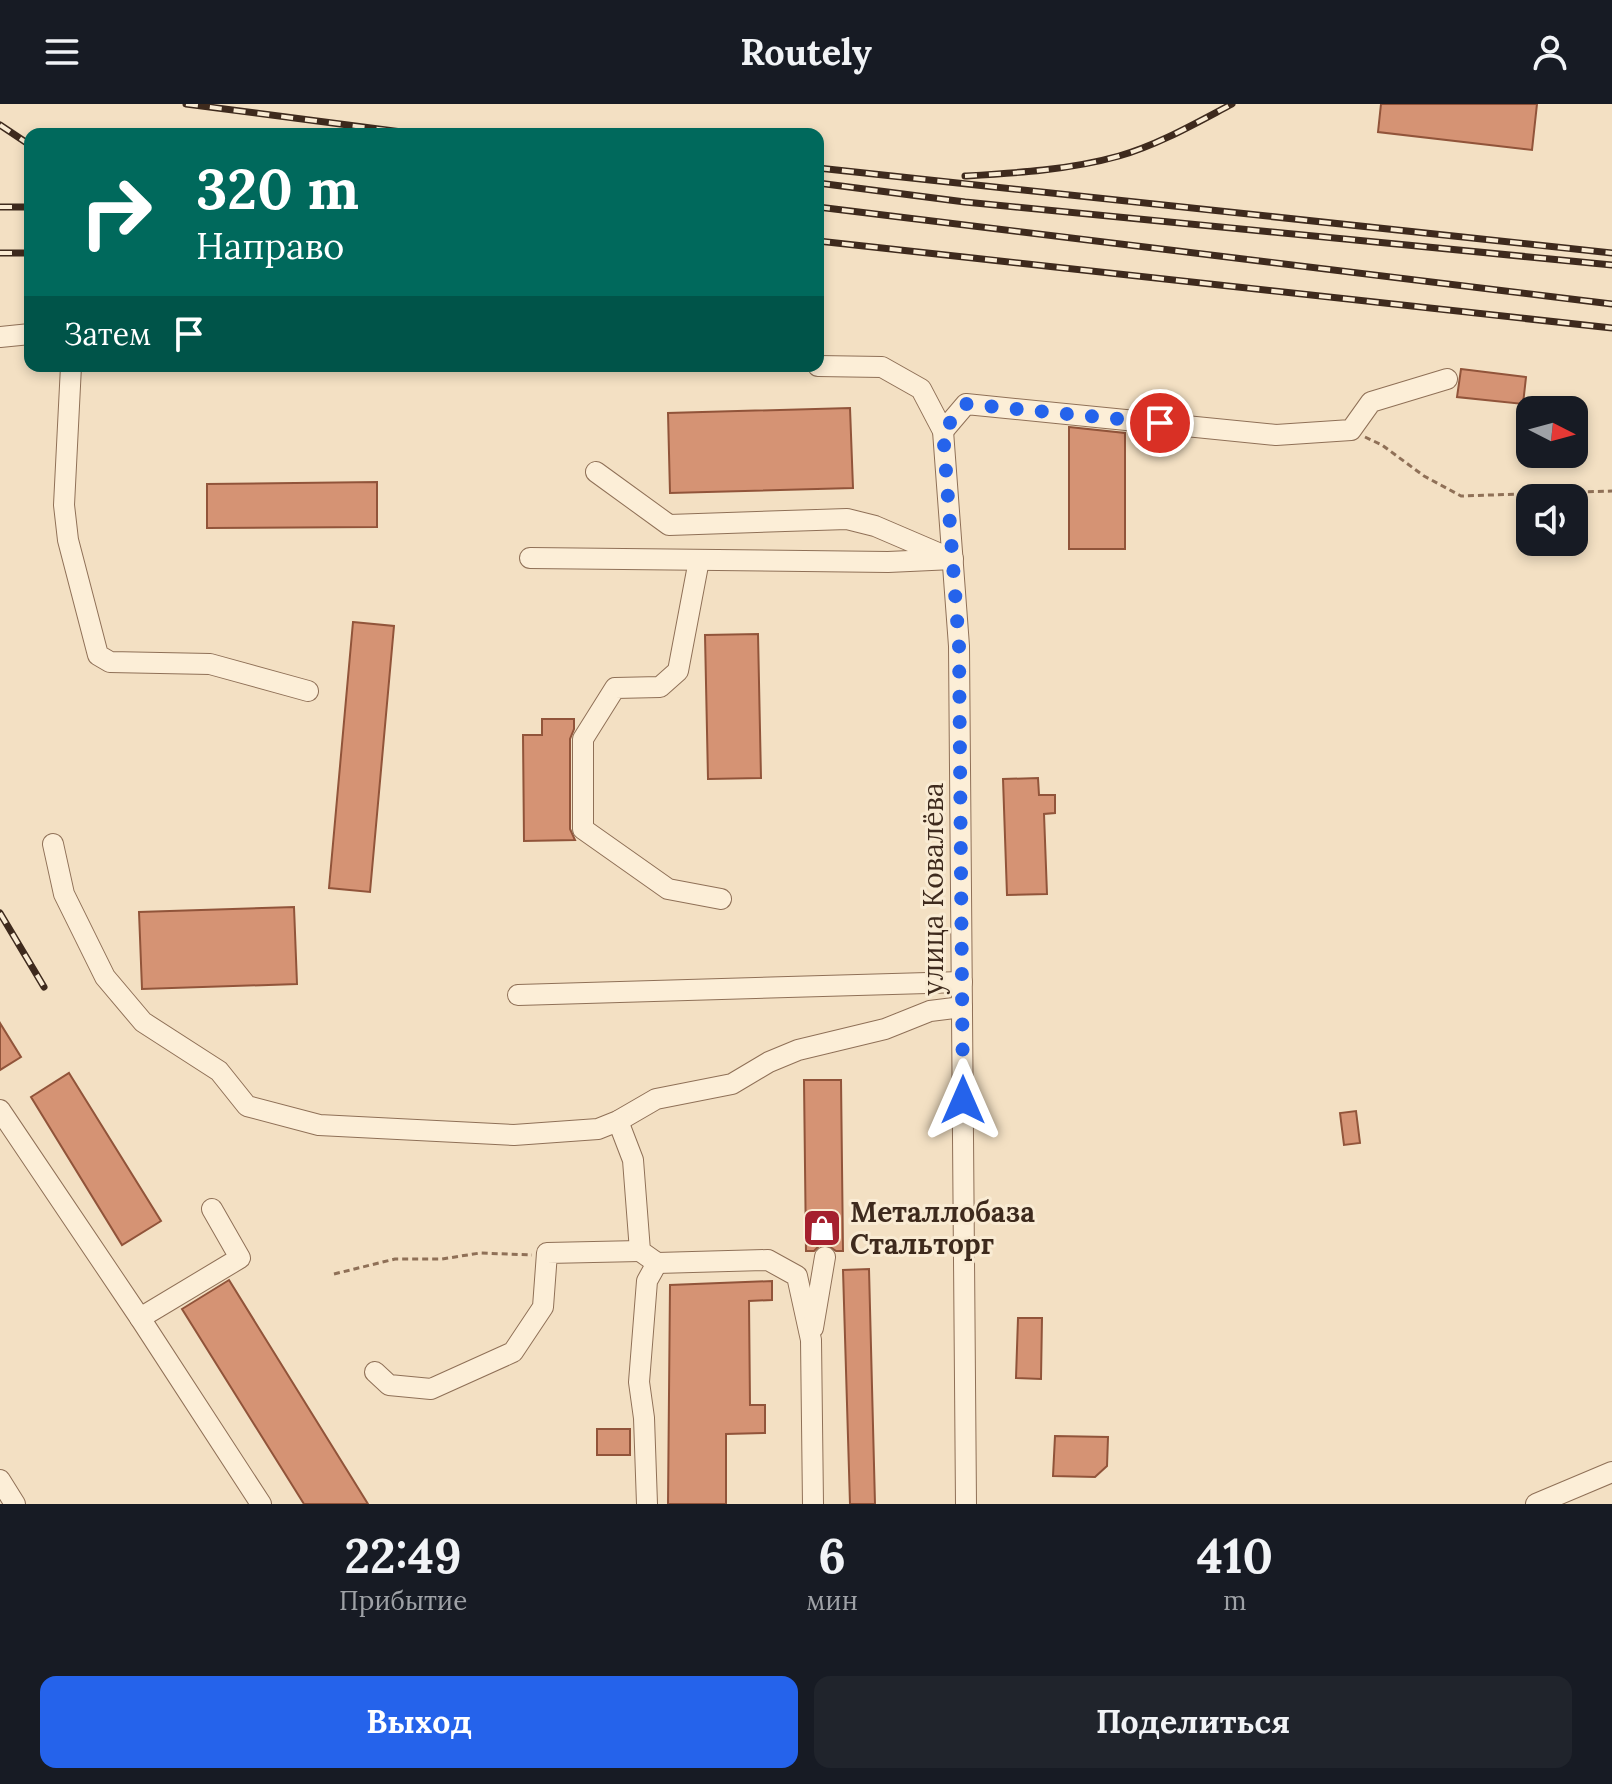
<!DOCTYPE html>
<html lang="ru">
<meta charset="utf-8">
<style>
body{margin:0;font-family:Lora,serif;background:#20242c;color:#f1f3f6;height:100vh;display:flex;flex-direction:column;font-size:30px;white-space:nowrap}
*{box-sizing:border-box;margin:0}
p{font-size:26px;color:#9ea1a6}
.icon{flex:none;width:44px;height:44px;fill:none;stroke:currentColor;stroke-width:2;stroke-linecap:round;stroke-linejoin:round}
.map{position:relative;height:1400px;overflow:hidden}
.panel{display:flex;flex-direction:column;background:#171b24;flex:1}
.panel>*{flex:none}
.top-card{position:absolute;left:24px;top:24px;width:800px;height:244px;border-radius:16px;box-shadow:0 4px 12px #0003;background:#00695c;color:#fff;overflow:hidden}
.needle{width:52px;rotate:96deg}
.buttons{position:absolute;left:1516px;top:292px;display:grid;gap:16px}
.buttons a{display:grid;place-items:center;width:72px;height:72px;border-radius:16px;background:#171b24;box-shadow:0 4px 12px #0003;font-size:40px}
.pin{position:absolute;display:grid;place-items:center;width:68px;height:68px;color:#fff;margin:-34px;border:4px solid #fff;border-radius:50%;box-shadow:0 2px 8px #0007}
.me{position:absolute;width:88px;margin:-44px;rotate:0deg;stroke-linejoin:round;filter:drop-shadow(0 0 6px #0008)}
.turn{display:flex;align-items:center;gap:28px;height:168px;padding:0 40px;font-size:36px}
.turn .icon{width:104px;height:104px;stroke-width:2.5}
.turn b{display:block;font-size:56px;line-height:68px}
.then{display:flex;align-items:center;height:76px;padding:0 40px;background:#0003;gap:16px;font-size:30px}
.eta{display:flex;justify-content:space-evenly;align-items:center;height:136px;text-align:center}
.eta b{font-size:48px;font-weight:800;line-height:56px}
.cta{display:flex;gap:16px;margin-top:auto;padding:16px 40px}
.cta a{flex:1;height:92px;border-radius:16px;background:#2563eb;color:#fff;font-size:32px;font-weight:800;line-height:92px;text-align:center}
.cta a+a{background:#20242c;color:#f1f3f6}
header{display:flex;justify-content:space-between;align-items:center;height:104px;padding:0 40px;background:#171b24;font-size:36px;font-weight:800}
.map>svg:first-child{display:block}
.building{fill:#d59374;stroke:#91543a;stroke-width:2}
.lines{fill:none;stroke-linecap:round;stroke-linejoin:round}
.minor-casing{stroke:#8f7057;stroke-width:22}
.path{stroke:#8f7057;stroke-width:3;stroke-dasharray:6 4;stroke-linecap:butt}
.minor{stroke:#fceed7;stroke-width:20}
.rail-casing{stroke:#3e2a1d;stroke-width:7}
.rail{stroke:#f9ebd3;stroke-width:4;stroke-dasharray:12;stroke-linecap:butt}
.route{stroke:#2563eb;stroke-width:14;stroke-dasharray:0 25.2}
.labels{text-anchor:middle;dominant-baseline:central;stroke-width:6;stroke-linejoin:round;paint-order:stroke}
.street-label{font-size:28px;fill:#3e2a1d;stroke:#f9ebd3}
.poi-label{font-size:28px;font-weight:bold;fill:#3e2a1d;stroke:#f9ebd3;text-anchor:start}
</style>
<header><svg class="icon" aria-label="menu" viewBox="0 0 24 24"><path d="M4 6h16M4 12h16M4 18h16"/></svg>Routely<svg class="icon" aria-label="person" viewBox="0 0 24 24"><circle cx="12" cy="8" r="4"/><path d="M4 21q1-7 8-7t8 7"/></svg></header>
<div class="map">
<svg width="1612" height="1400" viewBox="0 0 1612 1400">
<rect width="100%" height="100%" fill="#f3e0c3"/>
<!-- building -->
<g class="building">
<path d="M1381,0H1537L1532,46L1378,28Z"/>
<path d="M1461,265L1526,273L1523,300L1457,293Z"/>
<path d="M850,304L853,384L670,389L668,309Z"/>
<path d="M1069,323L1125,329V445H1069Z"/>
<path d="M377,378V423L207,424V380Z"/>
<path d="M353,518L394,522L370,788L329,784Z"/>
<path d="M758,530L761,674L708,675L705,531Z"/>
<path d="M542,615H574V625L570,635V725L575,736L524,737L523,631H542Z"/>
<path d="M1038,674L1039,691H1055V709L1044,710L1047,790L1007,791L1003,675Z"/>
<path d="M294,803L297,880L142,885L139,808Z"/>
<path d="M0,919L21,953L0,966Z"/>
<path d="M69,969L161,1117L122,1141L31,993Z"/>
<path d="M804,976H841L843,1147H836L826,1140L820,1141L814,1147H806Z"/>
<path d="M1356,1007L1360,1039L1344,1041L1340,1009Z"/>
<path d="M869,1165L875,1400H850L843,1166Z"/>
<path d="M229,1176L368,1400H304L182,1205Z"/>
<path d="M772,1177V1196L749,1197L750,1301H765V1329L726,1330V1400H668L670,1181Z"/>
<path d="M1018,1214H1042L1041,1275L1016,1274Z"/>
<rect x="597" y="1325" width="33" height="26"/>
<path d="M1055,1332L1108,1333L1107,1362L1095,1373L1053,1372Z"/>
</g>
<g class="lines">
<!-- minor casing -->
<g class="minor-casing">
<g id="minor">
<path d="M0,233L30,230"/>
<path d="M71,262L64,401L68,436L98,551L110,558L210,560L308,587"/>
<path d="M818,262L882,263L921,285L943,327L959,542L966,1400"/>
<path d="M943,327L966,300L1276,331L1351,326L1371,298L1447,275"/>
<path d="M596,368L669,421L847,415L875,422L945,452"/>
<path d="M530,454L888,458L953,455"/>
<path d="M699,456L678,567L660,583L615,584L583,635V725L668,785L721,795"/>
<path d="M53,740L64,790L105,873L143,918L219,967L247,1002L319,1021L514,1031L598,1025L618,1017L656,995L732,980L769,958L798,946L885,925L930,907L962,903"/>
<path d="M518,891L962,878"/>
<path d="M0,1006L140,1214L261,1400"/>
<path d="M618,1017L633,1056L640,1147L657,1159L768,1156L797,1172L811,1236L813,1400"/>
<path d="M140,1214L240,1154L212,1105"/>
<path d="M813,1224L825,1153"/>
<path d="M375,1268L389,1281L431,1285L513,1248L543,1203L547,1149L640,1147"/>
<path d="M0,1376L15,1400"/>
<path d="M647,1400L644,1314L639,1278L647,1177L657,1159"/>
<path d="M1536,1400L1612,1368"/>
</g>
</g>
<!-- path -->
<g class="path">
<path d="M1365,333L1382,341L1424,372L1461,392L1612,387"/>
<path d="M334,1170L395,1155H442L480,1149L532,1151"/>
</g>
<!-- minor -->
<use href="#minor" class="minor"/>
<!-- rail casing -->
<g class="rail-casing">
<g id="rail">
<path d="M186,0L417,30"/>
<path d="M0,21L30,41"/>
<path d="M818,64L1612,149"/>
<path d="M965,72C1016,69 1069,66 1119,52C1158,41 1196,19 1232,0"/>
<path d="M818,79L965,98L1612,161"/>
<path d="M0,103H30"/>
<path d="M818,103L1612,200"/>
<path d="M818,137L1612,224"/>
<path d="M0,149H30"/>
<path d="M0,809L44,883"/>
</g>
</g>
<!-- rail -->
<use href="#rail" class="rail"/>
</g>
<g class="lines">
<!-- route -->
<path class="route" d="M963,996L959,542L943,327L966,300L1160,319"/>
</g>
<!-- icons -->
<defs>
<g id="shop-square" transform="scale(2)"><rect x="-9" y="-9" width="18" height="18" rx="4" fill="#a5202e" stroke="#f9ebd3"/><path d="M-5-2.5h2.3a2.7 3.5 0 0 1 5.4 0H5L5.5 6h-11ZM-1.5-2.5h3a1.5 2.3 0 0 0-3 0Z" fill="#fff"/></g>
</defs>
<g fill-rule="evenodd">
<use href="#shop-square" x="822" y="1124"/>
</g>
<g class="labels">
<!-- street labels -->
<g class="street-label">
<text transform="translate(933 785) rotate(-90)">улица Ковалёва</text>
</g>
<!-- poi labels -->
<g class="poi-label">
<text x="850" y="1108">Металлобаза<tspan x="850" dy="32">Стальторг</tspan></text>
</g>
</g>
</svg>
<div class="buttons">
<a><svg class="needle" viewBox="-14 -14 28 28"><path d="M0-13l5 13h-10z" fill="#e53935"/><path d="M0 13l5-13h-10z" fill="#9ea1a6"/></svg></a>
<a><svg class="icon" aria-label="sound" viewBox="0 0 24 24"><path d="M4 9h4l5-4v14l-5-4H4zM17 9q2 3 0 6"/></svg></a>
</div>
<div class="pin" style="left:1160px;top:319px;background:#d93025"><svg class="icon" aria-label="arrive" viewBox="0 0 24 24"><path d="M6 21V4h12l-3 4 3 4H6"/></svg></div>
<svg class="me" style="left:963px;top:996px" viewBox="-20 -20 40 40"><path d="M0-17L14 15 0 8-14 15z" fill="#2563eb" stroke="#fff" stroke-width="4"/></svg>
<div class="top-card">
<div class="turn"><svg class="icon" aria-label="right" viewBox="0 0 24 24"><path d="M7 20v-9h11M14 6l5 5-5 5"/></svg><div><b>320 m</b>Направо</div></div>
<div class="then">Затем<svg class="icon" aria-label="arrive" viewBox="0 0 24 24"><path d="M6 21V4h12l-3 4 3 4H6"/></svg></div>
</div>
</div>
<section class="panel">
<div class="eta">
<div><b>22:49</b><p>Прибытие</p></div>
<div><b>6</b><p>мин</p></div>
<div><b>410</b><p>m</p></div>
</div>
<div class="cta"><a>Выход</a><a>Поделиться</a></div>
</section>
